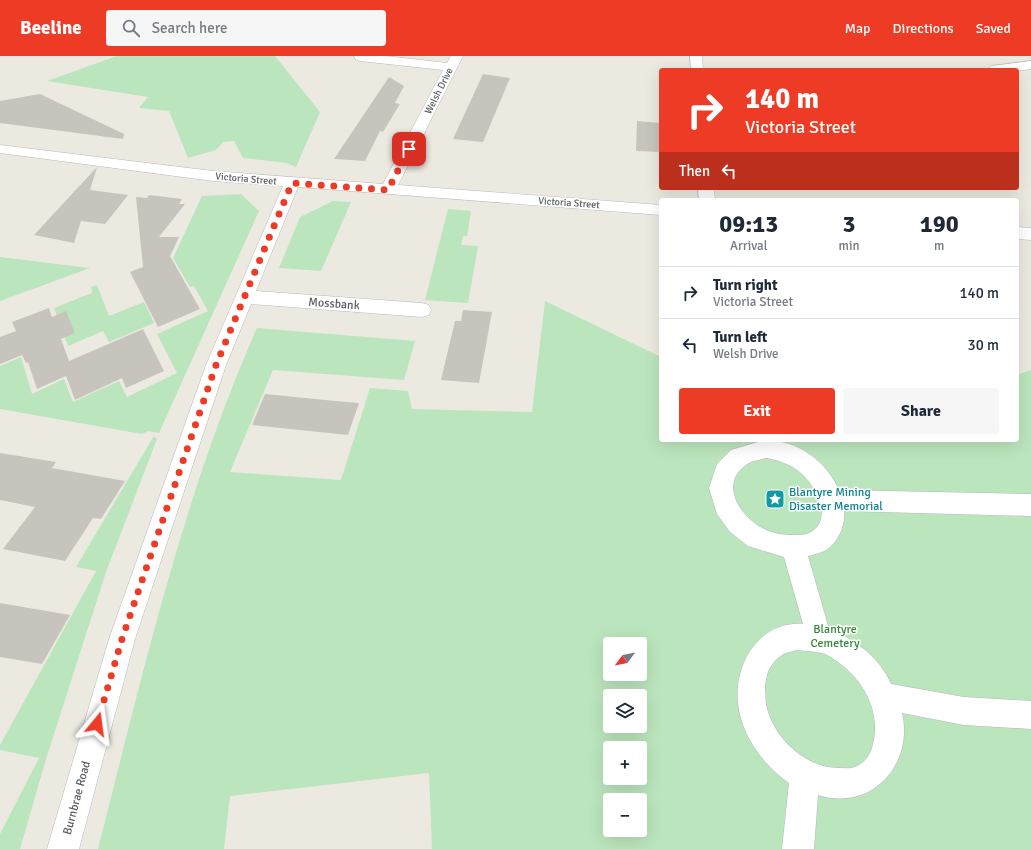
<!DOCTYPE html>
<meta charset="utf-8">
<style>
body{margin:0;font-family:Signika,sans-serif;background:#f6f6f7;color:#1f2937;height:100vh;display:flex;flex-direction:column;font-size:15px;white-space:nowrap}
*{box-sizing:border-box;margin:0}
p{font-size:13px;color:#747a83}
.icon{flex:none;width:22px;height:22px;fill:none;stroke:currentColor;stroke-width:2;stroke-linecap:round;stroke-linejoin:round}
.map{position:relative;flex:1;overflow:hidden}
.details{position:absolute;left:659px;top:142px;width:360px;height:244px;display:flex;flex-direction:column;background:#fff;border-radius:4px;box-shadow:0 4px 16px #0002}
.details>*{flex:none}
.hud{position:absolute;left:659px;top:12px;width:360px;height:122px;border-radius:4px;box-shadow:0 4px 16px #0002;background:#ed3b25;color:#fff;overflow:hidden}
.needle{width:26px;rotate:238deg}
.fabs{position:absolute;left:603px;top:581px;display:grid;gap:8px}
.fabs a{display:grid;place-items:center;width:44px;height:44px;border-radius:4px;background:#fff;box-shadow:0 4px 16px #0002;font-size:20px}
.pin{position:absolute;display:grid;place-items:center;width:34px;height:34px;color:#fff;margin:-17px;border-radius:8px;box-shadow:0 2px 6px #0006}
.me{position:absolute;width:44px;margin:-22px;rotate:16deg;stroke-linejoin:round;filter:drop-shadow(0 0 3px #0008)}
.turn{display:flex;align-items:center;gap:14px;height:84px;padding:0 20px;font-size:18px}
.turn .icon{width:52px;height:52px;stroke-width:2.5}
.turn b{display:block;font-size:28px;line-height:34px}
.then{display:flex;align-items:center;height:38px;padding:0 20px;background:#0003;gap:8px;font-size:15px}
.eta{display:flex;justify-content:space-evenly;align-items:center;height:68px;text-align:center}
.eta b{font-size:24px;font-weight:800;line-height:28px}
.cta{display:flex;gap:8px;margin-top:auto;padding:8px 20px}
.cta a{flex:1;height:46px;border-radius:4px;background:#ed3b25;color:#fff;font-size:16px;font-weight:800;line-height:46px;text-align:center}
.cta a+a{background:#f6f6f7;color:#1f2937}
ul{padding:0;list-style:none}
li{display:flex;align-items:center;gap:12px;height:52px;padding:0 20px;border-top:1px solid #e0e1e3}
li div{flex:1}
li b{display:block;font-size:15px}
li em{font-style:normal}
header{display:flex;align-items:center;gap:24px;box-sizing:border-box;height:56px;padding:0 20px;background:#ed3b25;color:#fff}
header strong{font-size:19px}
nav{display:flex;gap:22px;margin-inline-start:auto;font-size:14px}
.search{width:280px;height:36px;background:#f6f6f7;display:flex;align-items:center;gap:10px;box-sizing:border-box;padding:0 14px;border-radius:4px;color:#747a83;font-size:15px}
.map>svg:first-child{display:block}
.green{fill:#bbe5bc;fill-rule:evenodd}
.building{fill:#c7c4bd}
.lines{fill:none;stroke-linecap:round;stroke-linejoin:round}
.minor-casing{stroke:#b6b8bd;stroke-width:1}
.minor{fill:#fff;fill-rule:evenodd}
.route{stroke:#ed3b25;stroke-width:7;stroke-dasharray:0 12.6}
.labels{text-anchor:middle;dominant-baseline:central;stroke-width:3;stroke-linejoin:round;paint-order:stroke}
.far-street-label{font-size:10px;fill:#595c61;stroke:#fff}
.street-label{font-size:12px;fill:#595c61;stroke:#fff}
.culture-label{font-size:12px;fill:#0d838f;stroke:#fff;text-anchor:start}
.park-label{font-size:12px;fill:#338739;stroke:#fff}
</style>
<header>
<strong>Beeline</strong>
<div class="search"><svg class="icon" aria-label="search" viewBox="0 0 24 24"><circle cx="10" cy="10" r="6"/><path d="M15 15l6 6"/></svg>Search here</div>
<nav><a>Map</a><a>Directions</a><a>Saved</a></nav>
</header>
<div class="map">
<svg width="1031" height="793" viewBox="0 0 1031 793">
<rect width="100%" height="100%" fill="#eceae0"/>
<!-- green -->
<g class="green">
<path d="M117,0H275L320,56L296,111L287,107L243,102L234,85L223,86L216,94L188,102L169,55L139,52L148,41L47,25Z"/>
<path d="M241,138L259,155L159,377L148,375L142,378L0,353V310L21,301L32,338L64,323L73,346L119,325L127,341L177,317L157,278L208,255L194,230L190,231L173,202L202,140Z"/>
<path d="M333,145L351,146L321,215L279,212L300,161Z"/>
<path d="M448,153L471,155L467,180H463L461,189L478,190L468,247L425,244Z"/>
<path d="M0,201L90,212L0,245Z"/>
<path d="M97,229L109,260L144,246L154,267L109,286L103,275L68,290L54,252L92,237L91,231Z"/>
<path d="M545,245L661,301V384H1017V319L1031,314V793H432L429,717L230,740L224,793H98C143,617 183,439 257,272L415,285L404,324L273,314L230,416L341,424L370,332L408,335L412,353L532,356ZM610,588H640V618H610ZM610,640H640V670H610ZM610,692H640V722H610ZM610,744H640V774H610Z"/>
<path d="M154,380L157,383L106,516L46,703L20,793H0V778L39,702L0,694V689L96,515L76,511Z"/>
</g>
<!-- building -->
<g class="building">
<path d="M483,18L510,22L483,86L453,83Z"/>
<path d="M389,21L404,30L395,47L400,48L383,76L380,75L365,105L334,103Z"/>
<path d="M40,38L124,78L123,83L0,67V45Z"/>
<path d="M637,65L661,67V96L636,95Z"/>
<path d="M97,111L90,134L128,139L105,168L81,165L74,187L34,179Z"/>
<path d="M149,139L182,143L179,148H185L159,181H179L170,200L200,253L158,271L130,216L143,211L136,141L147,142Z"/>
<path d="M49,252L52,261L66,255L75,277L61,283L69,305L143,273L164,315L126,332L122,322L75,344L66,320L37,333L28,306L26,307L22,299L0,308V281L16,275L12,266Z"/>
<path d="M463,254L492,256L479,327L441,324L455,265H461Z"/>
<path d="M265,338L335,345L359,347L348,379L252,369Z"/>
<path d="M0,397L56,406L52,412L125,425L101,463L93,462L65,505L3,493L35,451L0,444Z"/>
<path d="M0,547L70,559L42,608L0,601Z"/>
</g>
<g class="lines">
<!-- minor casing -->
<g class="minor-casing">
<g id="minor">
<path d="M354,0H386L447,7L451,0H463L398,129L661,149V159L298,131L256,235L422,247L429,249L431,254L429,259L422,261L251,248L226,309L135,583L79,793H47L109,583L206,309L283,130L213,125L0,97V89L213,115L383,128L443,14L360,5L356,4Z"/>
<path d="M690,0H702L703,14H691Z"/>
<path d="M1031,5V13L1017,15L985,14L991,10Z"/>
<path d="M698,132H714L715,144H699Z"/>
<path d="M1017,171L1031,172V184L1017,183Z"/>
<path d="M765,384C798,384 826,405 839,434L1031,438V460L844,455C846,468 838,487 826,494C821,497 814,498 808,500L829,573C855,583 880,602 891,628L964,641L1031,645V673L964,669L902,657C914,709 871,756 818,739L814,793H782L789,727C764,710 741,679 738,647C734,608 759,565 803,568L784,501L748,490L730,476L717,458L709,432L717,408L731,394ZM766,402C777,404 788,407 797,414C814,425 836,464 809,477C805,479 799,479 794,479C784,479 774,478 764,473C741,462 718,428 746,409C751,405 760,404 766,402ZM796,594C806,595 820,595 829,600C860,618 882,652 873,688C871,698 865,707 855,711C850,713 845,712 840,712C806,713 772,681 766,648C765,643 766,638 765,633C765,620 770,606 782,599C786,596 791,596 796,594Z"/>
</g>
</g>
<!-- minor -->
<use href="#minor" class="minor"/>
</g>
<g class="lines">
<!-- route -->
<path class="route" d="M97,668L122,583L216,309L292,127L388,134L409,93"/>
</g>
<!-- icons -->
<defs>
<g id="sight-square" transform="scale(1)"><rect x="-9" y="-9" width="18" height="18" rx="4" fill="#0f9aa8" stroke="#fff"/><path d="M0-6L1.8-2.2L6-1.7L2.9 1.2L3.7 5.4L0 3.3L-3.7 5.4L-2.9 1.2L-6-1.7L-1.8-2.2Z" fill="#fff"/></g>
</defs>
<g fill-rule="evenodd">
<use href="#sight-square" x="775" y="443"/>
</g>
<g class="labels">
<!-- far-street labels -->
<g class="far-street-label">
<text transform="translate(439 35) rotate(-63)">Welsh Drive</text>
<text transform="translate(246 123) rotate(5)">Victoria Street</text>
<text transform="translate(569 147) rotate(4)">Victoria Street</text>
</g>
<!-- street labels -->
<g class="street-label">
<text transform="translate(334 248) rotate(4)">Mossbank</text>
<text transform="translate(77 742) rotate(-75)">Burnbrae Road</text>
</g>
<!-- culture labels -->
<g class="culture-label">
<text x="789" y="436">Blantyre Mining<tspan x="789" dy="14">Disaster Memorial</tspan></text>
</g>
<!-- park labels -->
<g class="park-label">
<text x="835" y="573">Blantyre<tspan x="835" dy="14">Cemetery</tspan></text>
</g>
</g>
</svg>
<div class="fabs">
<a><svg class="needle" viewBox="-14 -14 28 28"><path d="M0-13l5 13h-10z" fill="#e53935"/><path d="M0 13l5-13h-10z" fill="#747a83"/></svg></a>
<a><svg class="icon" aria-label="layers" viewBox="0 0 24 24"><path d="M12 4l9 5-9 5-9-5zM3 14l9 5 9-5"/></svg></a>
<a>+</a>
<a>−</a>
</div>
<div class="pin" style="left:409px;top:93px;background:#d93025"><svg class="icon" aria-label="arrive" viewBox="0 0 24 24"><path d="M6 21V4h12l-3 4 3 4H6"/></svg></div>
<svg class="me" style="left:97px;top:668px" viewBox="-20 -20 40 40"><path d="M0-17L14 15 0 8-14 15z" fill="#ed3b25" stroke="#fff" stroke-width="4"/></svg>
<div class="hud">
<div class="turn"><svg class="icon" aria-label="right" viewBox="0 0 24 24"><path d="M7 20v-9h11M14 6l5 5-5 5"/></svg><div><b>140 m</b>Victoria Street</div></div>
<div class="then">Then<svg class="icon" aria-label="left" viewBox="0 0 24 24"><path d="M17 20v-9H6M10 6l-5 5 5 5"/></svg></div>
</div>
<section class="details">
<div class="eta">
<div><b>09:13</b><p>Arrival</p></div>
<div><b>3</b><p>min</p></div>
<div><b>190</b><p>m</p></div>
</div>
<ul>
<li><svg class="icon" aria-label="right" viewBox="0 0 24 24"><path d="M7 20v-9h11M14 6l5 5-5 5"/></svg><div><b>Turn right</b><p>Victoria Street</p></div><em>140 m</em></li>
<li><svg class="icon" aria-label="left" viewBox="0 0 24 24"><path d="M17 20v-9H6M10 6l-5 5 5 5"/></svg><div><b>Turn left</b><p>Welsh Drive</p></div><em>30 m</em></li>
</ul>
<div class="cta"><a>Exit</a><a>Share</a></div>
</section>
</div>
